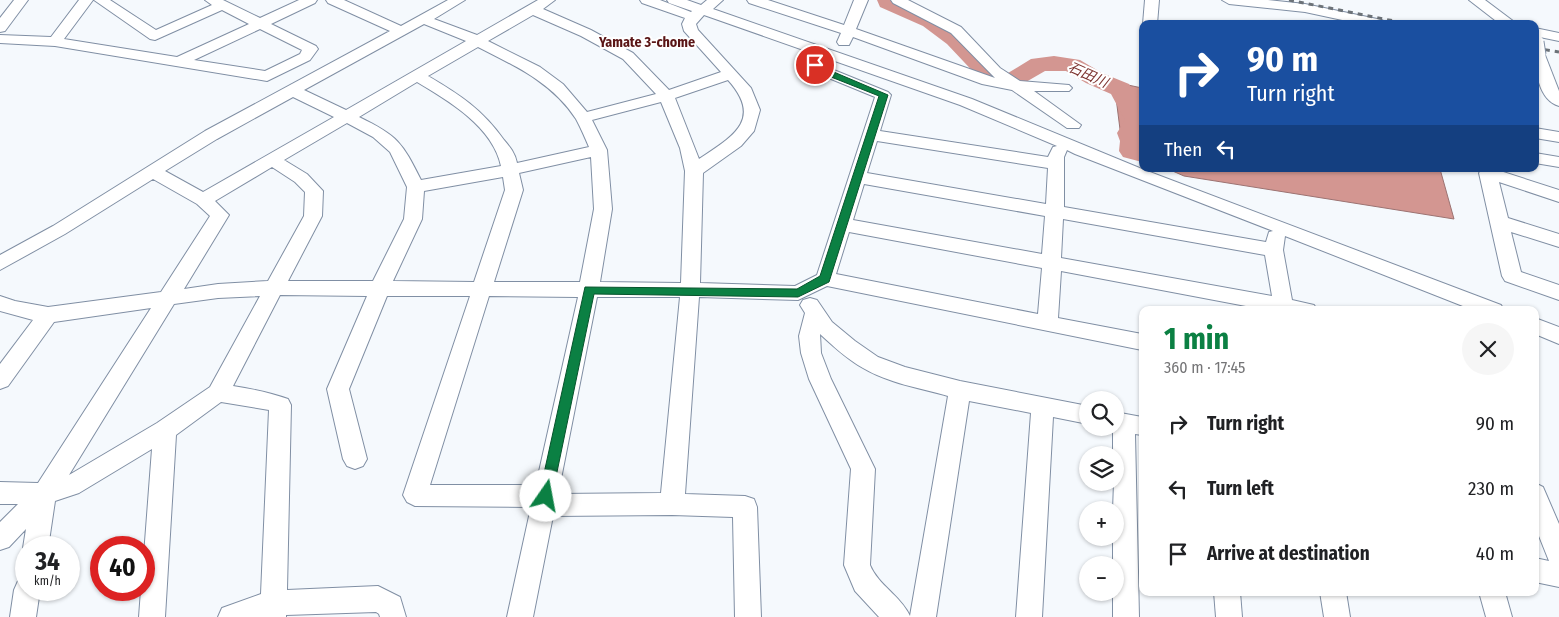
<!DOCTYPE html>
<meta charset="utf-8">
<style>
body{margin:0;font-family:"Fira Sans Condensed","Noto Sans JP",sans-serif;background:#f6f6f6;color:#202124;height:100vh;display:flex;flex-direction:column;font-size:19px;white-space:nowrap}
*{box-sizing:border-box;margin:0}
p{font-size:16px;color:#757577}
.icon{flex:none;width:28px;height:28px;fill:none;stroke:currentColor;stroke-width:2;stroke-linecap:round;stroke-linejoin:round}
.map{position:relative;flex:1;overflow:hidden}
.panel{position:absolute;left:1139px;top:306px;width:400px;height:290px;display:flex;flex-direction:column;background:#fff;border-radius:10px;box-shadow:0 1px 4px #0004}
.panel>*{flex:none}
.banner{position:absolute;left:1139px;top:20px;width:400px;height:152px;border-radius:10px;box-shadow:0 1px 4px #0004;background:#1a4fa0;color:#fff;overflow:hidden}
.tools{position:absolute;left:1079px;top:391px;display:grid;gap:10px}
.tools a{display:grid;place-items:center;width:45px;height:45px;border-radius:50%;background:#fff;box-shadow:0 1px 4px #0004;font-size:25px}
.speed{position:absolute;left:15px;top:536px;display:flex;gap:10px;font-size:25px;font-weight:700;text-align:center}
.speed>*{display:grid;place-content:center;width:65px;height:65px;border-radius:50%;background:#fff;box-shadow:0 1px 4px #0004;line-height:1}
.speed small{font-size:12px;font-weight:400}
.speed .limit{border:8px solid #d22;background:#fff;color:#111}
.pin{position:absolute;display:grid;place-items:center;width:42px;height:42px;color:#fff;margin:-21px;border:2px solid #fff;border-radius:50%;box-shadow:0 1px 5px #0007}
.me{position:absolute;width:55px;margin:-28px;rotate:12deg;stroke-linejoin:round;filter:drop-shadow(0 0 4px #0008)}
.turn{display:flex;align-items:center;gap:18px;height:105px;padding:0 25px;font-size:22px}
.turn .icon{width:65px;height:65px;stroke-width:2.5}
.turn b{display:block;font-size:35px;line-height:42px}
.then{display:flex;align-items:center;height:48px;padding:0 25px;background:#0003;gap:10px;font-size:19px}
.round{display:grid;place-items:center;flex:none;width:52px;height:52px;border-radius:26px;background:#f6f6f6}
.head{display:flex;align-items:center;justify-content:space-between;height:85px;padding:0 25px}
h1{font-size:30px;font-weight:700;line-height:38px;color:#0b8043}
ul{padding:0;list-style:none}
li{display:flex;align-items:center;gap:15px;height:65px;padding:0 25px}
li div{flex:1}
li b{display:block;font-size:19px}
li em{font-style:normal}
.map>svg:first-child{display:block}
.water{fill:#d39691;stroke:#9c7372}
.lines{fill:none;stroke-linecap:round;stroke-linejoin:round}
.river{fill:#d39691;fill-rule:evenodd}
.minor-casing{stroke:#808fa4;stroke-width:2}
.minor{fill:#fff;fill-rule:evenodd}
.rail{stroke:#6c7278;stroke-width:3;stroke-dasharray:5 5;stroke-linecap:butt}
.minor-bridge-casing{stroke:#808fa4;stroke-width:17;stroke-linecap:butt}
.minor-bridge{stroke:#fff;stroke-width:15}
.route{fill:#0b8043;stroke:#07532c}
.labels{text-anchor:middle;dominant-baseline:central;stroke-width:4;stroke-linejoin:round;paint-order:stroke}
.far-neighbourhood-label{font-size:14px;font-weight:bold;fill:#5a1516;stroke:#fff}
.far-water-label{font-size:14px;font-style:italic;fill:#7c3330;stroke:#fff}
</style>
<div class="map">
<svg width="1559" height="617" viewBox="0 0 1559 617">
<rect width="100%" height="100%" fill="#f5f9fd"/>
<!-- water -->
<g class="water">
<path d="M1114,82L1142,88V160L1123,153Z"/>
<path d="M1168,169H1440L1454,219L1184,176Z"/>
</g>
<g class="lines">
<!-- river -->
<path class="river" d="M877,0H901L939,16L963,34L997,70L1008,73L1031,59L1054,56L1080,60L1102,73L1129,84L1142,107V162L1123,157L1119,151L1120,141L1117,133L1125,120L1111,94L1086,83L1066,71H1045L1019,86L1011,88L981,80L947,44L923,26L880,7Z"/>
<!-- minor casing -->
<g class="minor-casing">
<g id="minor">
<path d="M14,0H28L5,31L0,32V18Z"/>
<path d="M79,0H93L64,39L177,57L249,24L222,10L155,40L150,39L94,0H110L156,30L212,5L205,0H223L260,18L299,0H317L315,3L271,24L316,46L318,49L310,60L267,81L55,46L0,43V35L51,37ZM260,29L302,50L300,54L265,71L194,60Z"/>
<path d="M326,0H344L401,26L448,0H465L434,19L477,35L538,0H555L543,9L591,30L633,53L669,90L721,72L684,31L682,24L685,18L642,3L640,0H660L691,12L692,11L669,3L667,0H687L701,5L707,0H723L713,9L972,99L1142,169L1501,305L1504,310H1473L1285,236L1283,250L1292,300L1314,305L1317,310H1267L1061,271L1058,318L1142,334V350L827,286L798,300L699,297L685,494L745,496L754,499L757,507L761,617H735L733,517L672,515L553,516L533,617H507L531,507L415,506L407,502L403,495L470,296H387L349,389L367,459L363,466L355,469L347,466L343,459L327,389L367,296L280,295L233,386C252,389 269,392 288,399L291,405L287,590L378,586L400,597L406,617H380L379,614L376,612L286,615V617H218L222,608L261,594L269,410L221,402L176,435L165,617H139L141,590H144V555L152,449L79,493L55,501L48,548H26V556L23,548L26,529L9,547L0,550V522L18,504H0V482L38,483L151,308L54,322L8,386L0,389V364L33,320L0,311V296L15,301L48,307L161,292L210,216L197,204L153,179L65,234L0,270V255L53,226L205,131L390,31L328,3ZM533,15L581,36L623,59L656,94L587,112L563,84L540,67L488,41ZM704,15L960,105L1057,146L1053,147L1048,157L880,131L891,95L888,92L824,66L822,57H812L808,65L814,72L875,97L817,275L795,286L700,283L703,173L741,146L754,131L760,110L751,88L698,30L696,24ZM424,24L466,41L346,110L304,90ZM478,47C515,66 552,82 576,119C581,128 585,138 589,147L517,163C515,153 510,147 504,140C483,110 459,94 428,76ZM728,80C764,120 732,137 699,159L675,98ZM417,82C449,101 493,127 501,166L421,180C402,142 398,136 359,117ZM293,97L334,117L203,192L165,171L217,139ZM661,102L680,148L685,171L681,283L600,282L612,209L607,150L592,120ZM347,123L373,137L390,152L407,187L404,219L373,281H288L322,216L323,191L307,174L284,160ZM877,141L1048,168L1046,204L867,173ZM1067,150L1075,154L1273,231L1269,232L1266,242L1064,207V157ZM591,157L594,209L580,282H494L523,190L519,173ZM272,167L295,182L305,192L304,216L268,281L218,284L184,289L229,215L215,201ZM503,177L505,190L474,282L393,281L422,219L424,191ZM864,184L1045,216L1042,254L853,220ZM1063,219L1265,255L1272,296L1061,258ZM849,232L1042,268L1038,314L836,274ZM260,296L210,387L157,423L69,475L174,304L218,298ZM489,296L578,297L536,485H430ZM597,297H680L661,493L558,494Z"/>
<path d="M747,0H768L844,25L854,0H868L856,29L995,78L951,33L893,3L891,0H908L961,27L1000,68L1020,81L1069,85L1072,88L1069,91H1034L1081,125L1079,128H1067L1012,90L982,84L853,37L849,45H839L837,42L841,33L749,3Z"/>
<path d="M1145,0H1159L1157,24H1143Z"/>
<path d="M1222,0H1268L1305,4L1382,20L1389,24H1361L1305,12L1229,4Z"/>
<path d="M1469,0H1485L1517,24H1500Z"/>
<path d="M1535,28L1559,33V41L1535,36Z"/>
<path d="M1535,51L1543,52L1545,55L1559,91V106C1538,100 1535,69 1535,51Z"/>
<path d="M1535,128L1559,132V142L1535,138Z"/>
<path d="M1535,153L1559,157V167L1535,163Z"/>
<path d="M1482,169H1494L1559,190V202L1499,182L1508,218L1559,234V247L1511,232L1521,272L1559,285V300L1505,281L1502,276L1479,173Z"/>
<path d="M810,298L817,300L832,322L855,341L878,357L905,367L960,381L1088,406V424L1053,417L1042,617H1016L1031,413L969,401L936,617H879L855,591L844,565L851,469L809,379L801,353L799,336L805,313L800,305L803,300ZM820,334C833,346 847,359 863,368C888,383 920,388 948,396L910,616C901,596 878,585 870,565L875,469L831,379L821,353Z"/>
<path d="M1535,318L1559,327V344L1535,334Z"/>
<path d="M1115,412L1142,417V435L1135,434L1139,617H1113V592H1115V565H1113V538H1115V510H1113L1115,455H1113V430L1107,428H1115Z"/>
<path d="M1535,483L1543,487L1559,524V587L1535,582V558L1549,561L1535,526Z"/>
<path d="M26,578V590H40L36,617H10L14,590L18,581Z"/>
<path d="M1214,592H1240L1242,617H1216Z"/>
<path d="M1320,592H1346L1350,617H1324Z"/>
<path d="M1479,592H1505L1512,617H1486Z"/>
</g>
</g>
<!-- minor -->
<use href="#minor" class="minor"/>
<!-- rail -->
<g class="rail">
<path d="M1289,0L1409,24"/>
<path d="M1535,48L1559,52"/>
</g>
<!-- minor-bridge casing -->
<g class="minor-bridge-casing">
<path id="minor-bridge" d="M1536,42L1538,55"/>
</g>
<!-- minor-bridge -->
<use href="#minor-bridge" class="minor-bridge"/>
</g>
<!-- route -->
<path class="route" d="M812,63H818L822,67L888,95L829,282L798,297L594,294L552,496L550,500L546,502L541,500L539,496L585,287L797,289L820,276L879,96L816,71L811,65Z"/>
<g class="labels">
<!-- far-neighbourhood labels -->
<g class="far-neighbourhood-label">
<text x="647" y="42">Yamate 3-chome</text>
</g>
<!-- far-water labels -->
<g class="far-water-label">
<text transform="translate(1088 75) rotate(24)">石田川</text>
</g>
</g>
</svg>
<div class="tools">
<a><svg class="icon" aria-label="search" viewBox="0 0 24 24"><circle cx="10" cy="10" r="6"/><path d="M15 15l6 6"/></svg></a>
<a><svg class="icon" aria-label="layers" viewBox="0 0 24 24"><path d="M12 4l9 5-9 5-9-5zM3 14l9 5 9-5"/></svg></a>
<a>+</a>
<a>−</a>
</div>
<div class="speed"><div>34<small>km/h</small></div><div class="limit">40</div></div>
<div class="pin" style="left:815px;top:65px;background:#d93025"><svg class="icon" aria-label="arrive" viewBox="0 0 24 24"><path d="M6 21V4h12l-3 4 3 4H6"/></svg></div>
<svg class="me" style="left:546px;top:496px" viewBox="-20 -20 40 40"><circle r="19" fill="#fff"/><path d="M0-13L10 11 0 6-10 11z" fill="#0b8043"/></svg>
<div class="banner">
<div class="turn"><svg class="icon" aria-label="right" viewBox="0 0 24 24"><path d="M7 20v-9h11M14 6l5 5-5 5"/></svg><div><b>90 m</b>Turn right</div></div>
<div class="then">Then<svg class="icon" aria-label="left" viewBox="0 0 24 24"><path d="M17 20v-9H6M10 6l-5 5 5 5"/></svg></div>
</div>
<section class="panel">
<div class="head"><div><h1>1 min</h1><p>360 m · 17:45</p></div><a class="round"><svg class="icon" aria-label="close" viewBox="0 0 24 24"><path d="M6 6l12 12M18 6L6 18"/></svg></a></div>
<ul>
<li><svg class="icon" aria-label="right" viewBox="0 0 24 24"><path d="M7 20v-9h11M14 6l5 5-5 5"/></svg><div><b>Turn right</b></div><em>90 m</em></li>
<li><svg class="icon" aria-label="left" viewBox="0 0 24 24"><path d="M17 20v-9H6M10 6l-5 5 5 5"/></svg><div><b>Turn left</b></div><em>230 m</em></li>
<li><svg class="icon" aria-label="arrive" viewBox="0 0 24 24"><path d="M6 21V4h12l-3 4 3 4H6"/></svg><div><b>Arrive at destination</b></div><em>40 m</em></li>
</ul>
</section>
</div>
